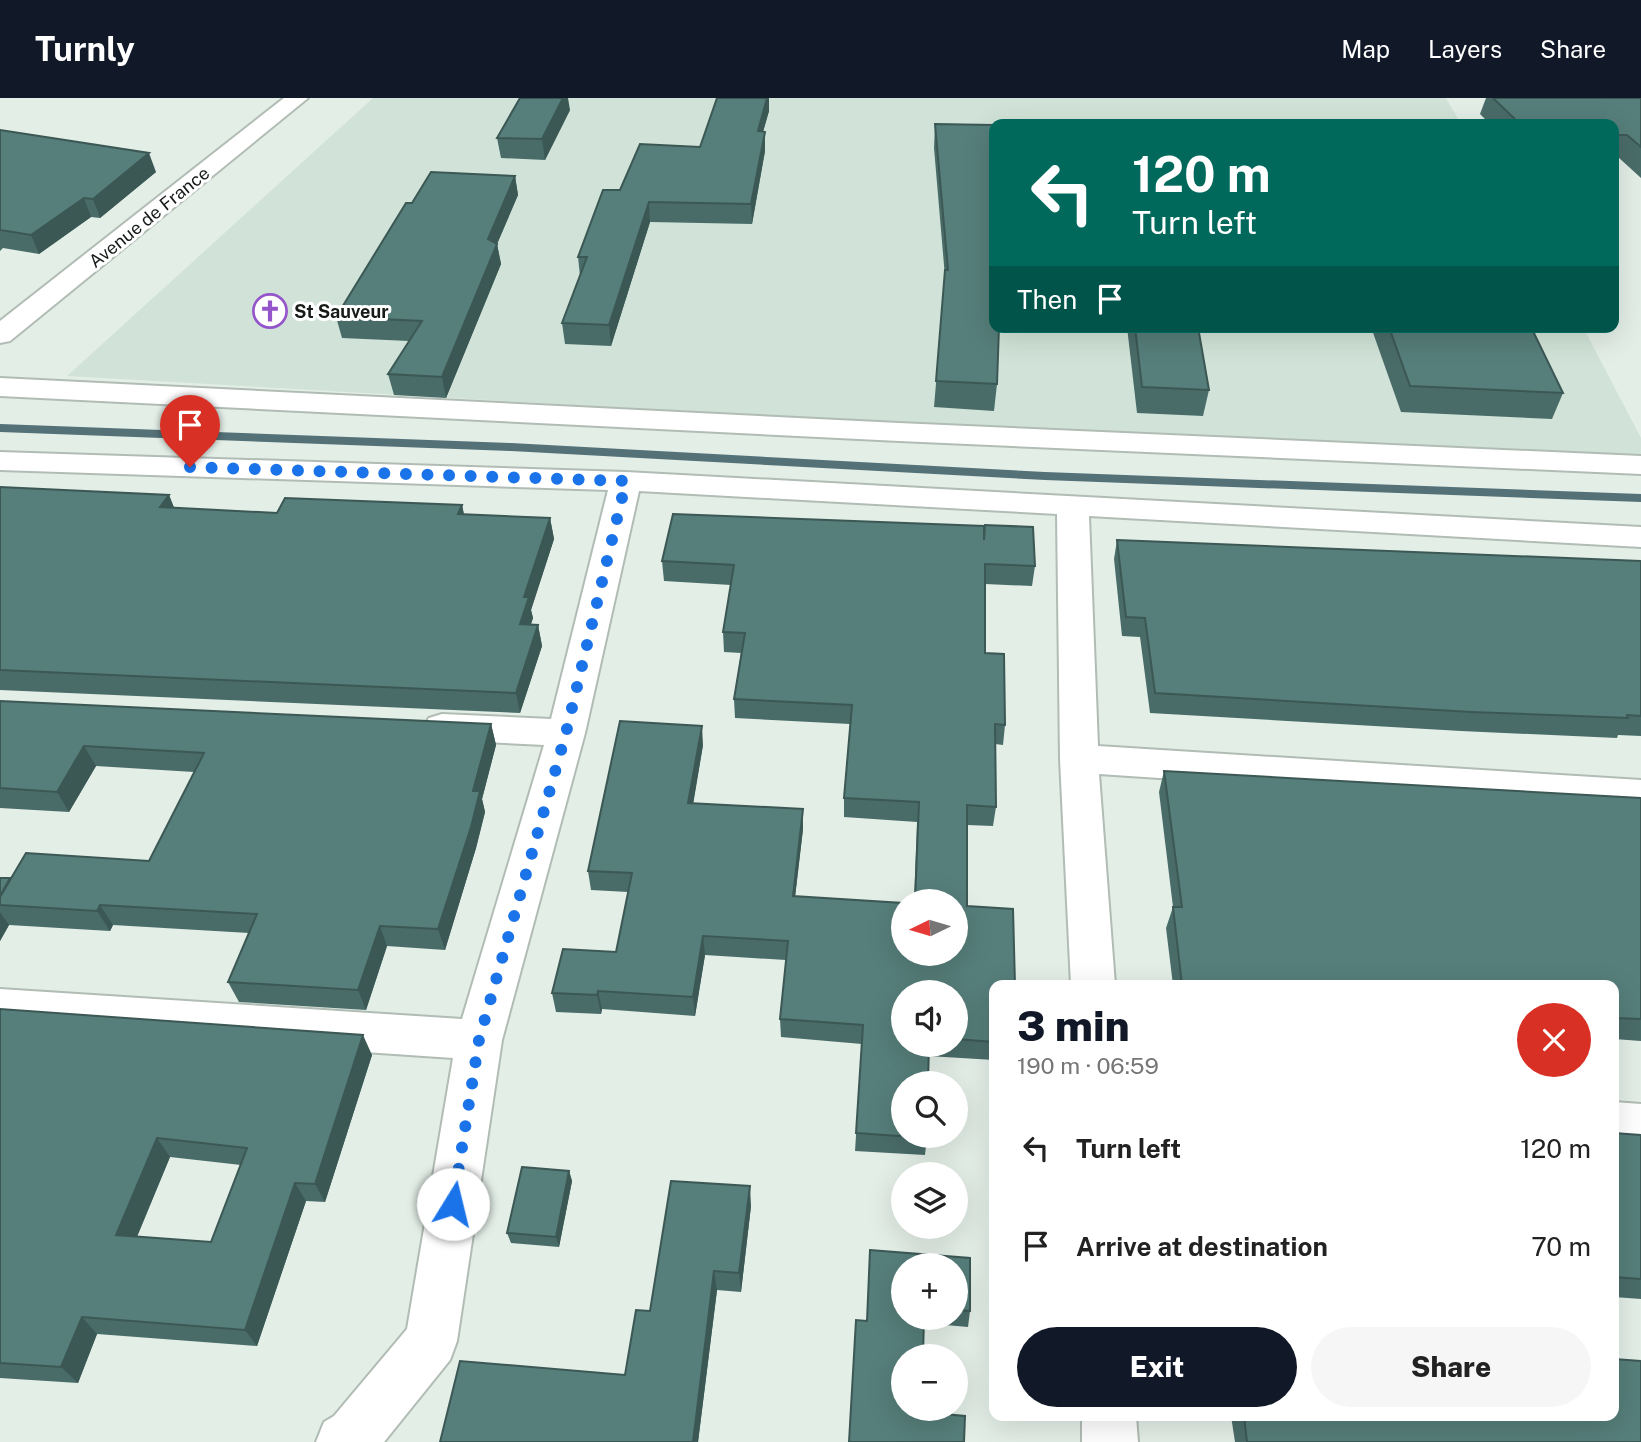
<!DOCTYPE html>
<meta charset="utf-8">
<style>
body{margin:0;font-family:"Public Sans",sans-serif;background:#f6f6f6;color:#222;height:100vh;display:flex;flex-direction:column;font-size:26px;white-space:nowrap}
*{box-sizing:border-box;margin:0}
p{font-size:23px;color:#767676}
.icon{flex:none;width:38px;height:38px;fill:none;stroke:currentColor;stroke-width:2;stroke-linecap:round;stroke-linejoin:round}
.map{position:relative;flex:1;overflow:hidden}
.side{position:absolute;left:989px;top:882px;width:630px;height:441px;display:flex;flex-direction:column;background:#fff;border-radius:14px;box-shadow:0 7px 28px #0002}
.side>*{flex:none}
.hud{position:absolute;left:989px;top:21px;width:630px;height:214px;border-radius:14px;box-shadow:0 7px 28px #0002;background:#00695c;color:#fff;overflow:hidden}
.needle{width:46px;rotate:265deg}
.fabs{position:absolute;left:891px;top:791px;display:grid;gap:14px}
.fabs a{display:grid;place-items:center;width:77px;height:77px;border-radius:50%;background:#fff;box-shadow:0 7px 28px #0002;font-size:35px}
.pin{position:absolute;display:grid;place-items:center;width:60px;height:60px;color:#fff;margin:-72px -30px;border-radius:50% 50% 50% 0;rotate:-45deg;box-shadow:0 0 7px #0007}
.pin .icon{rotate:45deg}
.me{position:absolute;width:77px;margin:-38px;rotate:9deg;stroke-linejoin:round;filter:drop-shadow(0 0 5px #0008)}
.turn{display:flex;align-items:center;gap:24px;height:147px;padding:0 28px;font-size:32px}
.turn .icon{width:91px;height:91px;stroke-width:2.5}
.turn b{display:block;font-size:49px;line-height:60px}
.then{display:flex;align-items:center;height:66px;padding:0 28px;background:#0003;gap:14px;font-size:26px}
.round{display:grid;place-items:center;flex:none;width:74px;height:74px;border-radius:37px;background:#f6f6f6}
.headline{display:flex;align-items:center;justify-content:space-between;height:119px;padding:0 28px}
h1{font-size:42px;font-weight:800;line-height:52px;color:#111827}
.button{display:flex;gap:14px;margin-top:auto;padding:14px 28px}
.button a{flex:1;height:80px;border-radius:42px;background:#111827;color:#fff;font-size:28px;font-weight:800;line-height:80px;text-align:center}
.button a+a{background:#f6f6f6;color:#222}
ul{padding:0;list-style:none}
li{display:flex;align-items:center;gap:21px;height:98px;padding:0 28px}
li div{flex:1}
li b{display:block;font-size:26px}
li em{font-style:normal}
header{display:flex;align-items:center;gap:42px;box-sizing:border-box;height:98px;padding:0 35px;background:#111827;color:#fff}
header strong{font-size:33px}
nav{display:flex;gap:38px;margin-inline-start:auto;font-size:24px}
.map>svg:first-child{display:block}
.built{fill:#d1e3d8}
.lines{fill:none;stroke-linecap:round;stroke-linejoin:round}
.stream{fill:#557178;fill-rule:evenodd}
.minor-casing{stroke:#b1bcb5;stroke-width:4}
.primary-casing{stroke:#b1bcb5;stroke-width:4}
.minor{fill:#fff;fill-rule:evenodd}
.primary{fill:#fff;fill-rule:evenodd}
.wall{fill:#4a6c69;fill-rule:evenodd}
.shaded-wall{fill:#3c5855}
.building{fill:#567e7a;stroke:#3c5855;stroke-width:2;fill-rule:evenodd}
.route{stroke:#1a73e8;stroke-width:12;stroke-dasharray:0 21.6}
.labels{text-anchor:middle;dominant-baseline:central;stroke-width:6;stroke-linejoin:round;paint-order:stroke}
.far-street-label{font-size:18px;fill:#171b18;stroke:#fff}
.far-poi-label{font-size:18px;font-weight:bold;fill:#171b18;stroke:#fff;text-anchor:start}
</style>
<header>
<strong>Turnly</strong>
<nav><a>Map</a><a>Layers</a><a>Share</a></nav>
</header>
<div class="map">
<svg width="1641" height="1344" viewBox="0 0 1641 1344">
<rect width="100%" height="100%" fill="#e3eee7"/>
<!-- built -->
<path class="built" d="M373,0H1446L1461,26H994V229H1583L1641,340V357L906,326L67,278Z"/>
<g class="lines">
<!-- stream -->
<path class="stream" d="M0,326L511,345L1045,374L1641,396V404L1045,382L511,353L0,334Z"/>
<!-- minor casing -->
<g class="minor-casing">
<g id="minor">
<path d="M0,280L899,325L1641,358V376L899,343L0,298Z"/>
<path d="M0,354L626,374L1641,429V449L1089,418L1098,648L1641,682V712L1099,676L1115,887H1071L1060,661L1057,416L639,393L585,635L502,942L457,1243L450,1262L384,1344H316L324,1324L334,1318L407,1231L453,960L0,929V891L462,921L544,647L442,642L429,638L423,629L429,620L442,616L551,621L608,392L0,372Z"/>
<path d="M1614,1004L1641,1006V1048L1614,1046Z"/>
<path d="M1082,1318H1136L1138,1344H1082Z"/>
</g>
</g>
<!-- primary casing -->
<g class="primary-casing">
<path id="primary" d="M284,0H308L10,243L0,245V223Z"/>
</g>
<!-- minor -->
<use href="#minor" class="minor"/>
<!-- primary -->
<use href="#primary" class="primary"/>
</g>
<!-- wall -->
<g class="wall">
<path d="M717,0H769V13L763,33L765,34V53L752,126L650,124L611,248L565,246L562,225L580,178L578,159L620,92L700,49Z"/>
<path d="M1486,0H1641V80L1618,59H1614V26H1490L1480,16Z"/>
<path d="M570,12L545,62L501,60L497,40Z"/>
<path d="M935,26L997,286L994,313L934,309L945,179L934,50Z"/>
<path d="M0,32L156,74L100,120L91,119L39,156L3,150L0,153Z"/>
<path d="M515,78L518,97L497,146L501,166L446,300L394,297L388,276L409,243L342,240L336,219L412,105Z"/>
<path d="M1127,229H1198L1209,292L1203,318L1137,315Z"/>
<path d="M1371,229H1558L1556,233H1532L1563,295L1552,321L1401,314Z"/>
<path d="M0,389L169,397L174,410L277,415L462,407L464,416L550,420L554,441L531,512L533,520L531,526L538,527L542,548L520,615L0,592Z"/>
<path d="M673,416L1035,468L1032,488L985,486V555L1005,627L1003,647L995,646L996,709L993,728L967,727V808L994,887V962L928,958L927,1038L925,1057L855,1053L862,946L781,939L780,921L786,862L705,857L695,918L602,911L601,916L556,914L552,895L616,854L628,794L591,792L588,773L703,647L693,705L803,711V731L795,798L903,856L956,803H914L917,724L844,719V700L850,626L735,620L734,601L741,555L724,554L723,534L731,487L664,483L662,463ZM956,894V947H903Z"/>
<path d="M1117,442L1641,463V638L1618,637L1617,640L1461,633L1150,615L1140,539L1122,538L1114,461Z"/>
<path d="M0,603L491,626L496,647L482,701L485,714L476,750L445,852L387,848L366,912L239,904L228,884L249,835L113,827L110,833L9,827L0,843V780H10L149,763L194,674L96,668L69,714L0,710Z"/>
<path d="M1164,673L1641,700V943L1614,941V887H1173L1166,830L1173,809L1159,694Z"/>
<path d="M0,911L372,957L325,1104L306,1103L257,1248L97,1236L78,1285L0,1280ZM170,1059L241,1067L211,1144L137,1139Z"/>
<path d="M1614,1035L1641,1037V1201L1614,1199Z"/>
<path d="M569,1073L572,1083L559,1149L511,1145L507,1135Z"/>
<path d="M751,1108L741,1194L717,1192L698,1344H440L625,1277L650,1213Z"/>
<path d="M870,1152L970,1160V1213L968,1229L923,1225V1258H903V1311H922V1314L965,1318L964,1344H849L856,1222L867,1223ZM903,1167H956V1220H903Z"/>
<path d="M1231,1318H1614L1641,1344H1235Z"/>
</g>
<!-- shaded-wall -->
<g class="shaded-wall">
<path d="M563,0H568L570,12L545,62L542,41Z"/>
<path d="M767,0H769V13L758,52V33Z"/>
<path d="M765,34V53L752,126L751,106Z"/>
<path d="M149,55L156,74L100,120L93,101Z"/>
<path d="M515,78L518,97L497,146L501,166L446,300L442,279L488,141Z"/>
<path d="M84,100L91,119L39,156L31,137Z"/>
<path d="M649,104L650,124L611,248L609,227Z"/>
<path d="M169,397L177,417L160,409Z"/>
<path d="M462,407L466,428L458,416Z"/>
<path d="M550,420L554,441L531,512L533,520L524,547L520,526L524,499Z"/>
<path d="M538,527L542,548L520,615L516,595Z"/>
<path d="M491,626L496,647L482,701L485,714L476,750L445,852L438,831L473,693Z"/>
<path d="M702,628L703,647L690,725L688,705Z"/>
<path d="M84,648L96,668L69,714L57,694Z"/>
<path d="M803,711V731L793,817V798Z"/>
<path d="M100,807L113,827L110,833L97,813Z"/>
<path d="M0,814L9,827L0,843Z"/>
<path d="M380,828L387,848L366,912L358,892Z"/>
<path d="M703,838L705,857L695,918L693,899Z"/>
<path d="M598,893L602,911L601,916L597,897Z"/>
<path d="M363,937L372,957L325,1104L315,1086Z"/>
<path d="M157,1040L170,1059L130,1155L116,1137Z"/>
<path d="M569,1073L572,1083L559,1149L556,1139Z"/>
<path d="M295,1085L306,1103L257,1248L245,1232Z"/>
<path d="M750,1088L751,1108L741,1194L739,1175Z"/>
<path d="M714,1173L717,1192L698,1344H693Z"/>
<path d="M82,1219L97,1236L78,1285L61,1269Z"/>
</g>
<!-- building -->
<g class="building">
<path d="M520,0H563L542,41L497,40Z"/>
<path d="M717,0H767L758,33L765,34L751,106L649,104L609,227L562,225L587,159H578L603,92H620L640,46L700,49Z"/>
<path d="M1493,0H1641V49L1627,37H1614V26H1520Z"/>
<path d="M935,26L994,27V229H999L997,286L936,283L945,172H948Z"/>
<path d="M0,32L149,55L93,101L84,100L31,137L0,132Z"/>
<path d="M431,74L515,78L488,141L497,146L442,279L388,276L422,223L336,219L406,105H412Z"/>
<path d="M1135,229H1198L1209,292L1142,289Z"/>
<path d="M1389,229H1531L1563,295L1410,288Z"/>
<path d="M0,389L169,397L160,409L277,415L285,400L462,407L458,416L550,420L524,499H529L520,526L538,527L516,595L0,572Z"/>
<path d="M673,416L984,428V442L985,427L1033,429L1035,468L985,466V555L1004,556L1005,627L995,626L996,709L967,707V808L1013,811L1015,887H994V944L956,941V894H903V947H929L928,985H903V1038H927V1040L856,1035L863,927L780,921L788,843L703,838L693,899L598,893L597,897L552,895L563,851L616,854L632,775L588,773L620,623L702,628L688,705L803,711L793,798L903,805V856H956V803H915L919,704L844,700L852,607L734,601L745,535L723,534L734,467L662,463Z"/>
<path d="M1117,442L1641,463V618L1627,617L1628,620L1471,614L1155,595L1145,520L1126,519Z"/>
<path d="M0,603L491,626L473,693H480L471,729L438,831L380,828L358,892L228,884L257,816L100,807L97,813L0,807V799L26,755L149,763L204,655L84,648L57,694L0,690Z"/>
<path d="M1164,673L1641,700V921L1614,920V887H1182L1173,809H1182Z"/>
<path d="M0,780H10L0,798Z"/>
<path d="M0,911L363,937L315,1086L295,1085L245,1232L82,1219L61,1269L0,1265ZM157,1040L247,1050L211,1144L116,1137Z"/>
<path d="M1614,1035L1641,1037V1181L1614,1179Z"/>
<path d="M522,1069L569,1073L556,1139L507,1135Z"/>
<path d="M671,1083L750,1088L739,1175L714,1173L693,1344H440L460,1263L625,1277L636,1212L650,1213Z"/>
<path d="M870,1152L970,1160V1213L956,1212V1167H903V1220H924L923,1258H903V1311H922V1314L965,1318L964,1344H849L856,1222L867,1223Z"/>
<path d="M1614,1261L1641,1263V1344H1247L1244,1318H1614Z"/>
</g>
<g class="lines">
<!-- route -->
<path class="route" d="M190,369L626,383L566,635L479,942L453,1106"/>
</g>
<!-- icons -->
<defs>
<g id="church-ring" transform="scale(1.75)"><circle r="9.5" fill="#fff" stroke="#9454ca" stroke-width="1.5"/><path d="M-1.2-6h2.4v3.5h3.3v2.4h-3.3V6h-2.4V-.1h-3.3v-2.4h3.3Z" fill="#9454ca"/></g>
</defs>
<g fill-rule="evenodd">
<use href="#church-ring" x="270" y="213"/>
</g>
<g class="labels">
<!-- far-street labels -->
<g class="far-street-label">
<text transform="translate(149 119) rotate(-39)">Avenue de France</text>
</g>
<!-- far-poi labels -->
<g class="far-poi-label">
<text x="294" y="213">St Sauveur</text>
</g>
</g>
</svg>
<div class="fabs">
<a><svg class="needle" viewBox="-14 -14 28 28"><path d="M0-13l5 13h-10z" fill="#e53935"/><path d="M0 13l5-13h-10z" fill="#767676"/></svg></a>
<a><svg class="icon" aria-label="sound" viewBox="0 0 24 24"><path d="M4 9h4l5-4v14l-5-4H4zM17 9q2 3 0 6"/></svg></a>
<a><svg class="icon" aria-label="search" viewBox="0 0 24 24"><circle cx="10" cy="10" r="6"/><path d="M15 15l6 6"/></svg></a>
<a><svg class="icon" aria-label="layers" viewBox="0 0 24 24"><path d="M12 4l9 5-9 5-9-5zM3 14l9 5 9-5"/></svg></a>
<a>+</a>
<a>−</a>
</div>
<div class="pin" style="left:190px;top:369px;background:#d93025"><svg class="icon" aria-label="arrive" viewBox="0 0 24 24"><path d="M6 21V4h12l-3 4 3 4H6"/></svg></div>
<svg class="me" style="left:453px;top:1106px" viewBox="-20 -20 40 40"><circle r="19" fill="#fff"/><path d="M0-13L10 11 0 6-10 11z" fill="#1a73e8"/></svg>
<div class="hud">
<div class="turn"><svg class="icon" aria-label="left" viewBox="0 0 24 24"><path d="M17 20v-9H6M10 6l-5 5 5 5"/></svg><div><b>120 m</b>Turn left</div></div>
<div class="then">Then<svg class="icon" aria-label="arrive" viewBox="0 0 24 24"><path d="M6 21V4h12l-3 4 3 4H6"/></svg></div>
</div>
<section class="side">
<div class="headline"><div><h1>3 min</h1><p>190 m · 06:59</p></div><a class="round" style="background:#d93025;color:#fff"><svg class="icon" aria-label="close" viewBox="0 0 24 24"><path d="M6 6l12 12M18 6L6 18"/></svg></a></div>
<ul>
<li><svg class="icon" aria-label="left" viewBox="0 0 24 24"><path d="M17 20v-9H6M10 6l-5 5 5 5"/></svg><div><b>Turn left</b></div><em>120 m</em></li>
<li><svg class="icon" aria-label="arrive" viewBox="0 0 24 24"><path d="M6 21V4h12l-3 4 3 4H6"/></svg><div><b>Arrive at destination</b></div><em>70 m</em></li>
</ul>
<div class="button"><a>Exit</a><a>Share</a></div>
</section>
</div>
